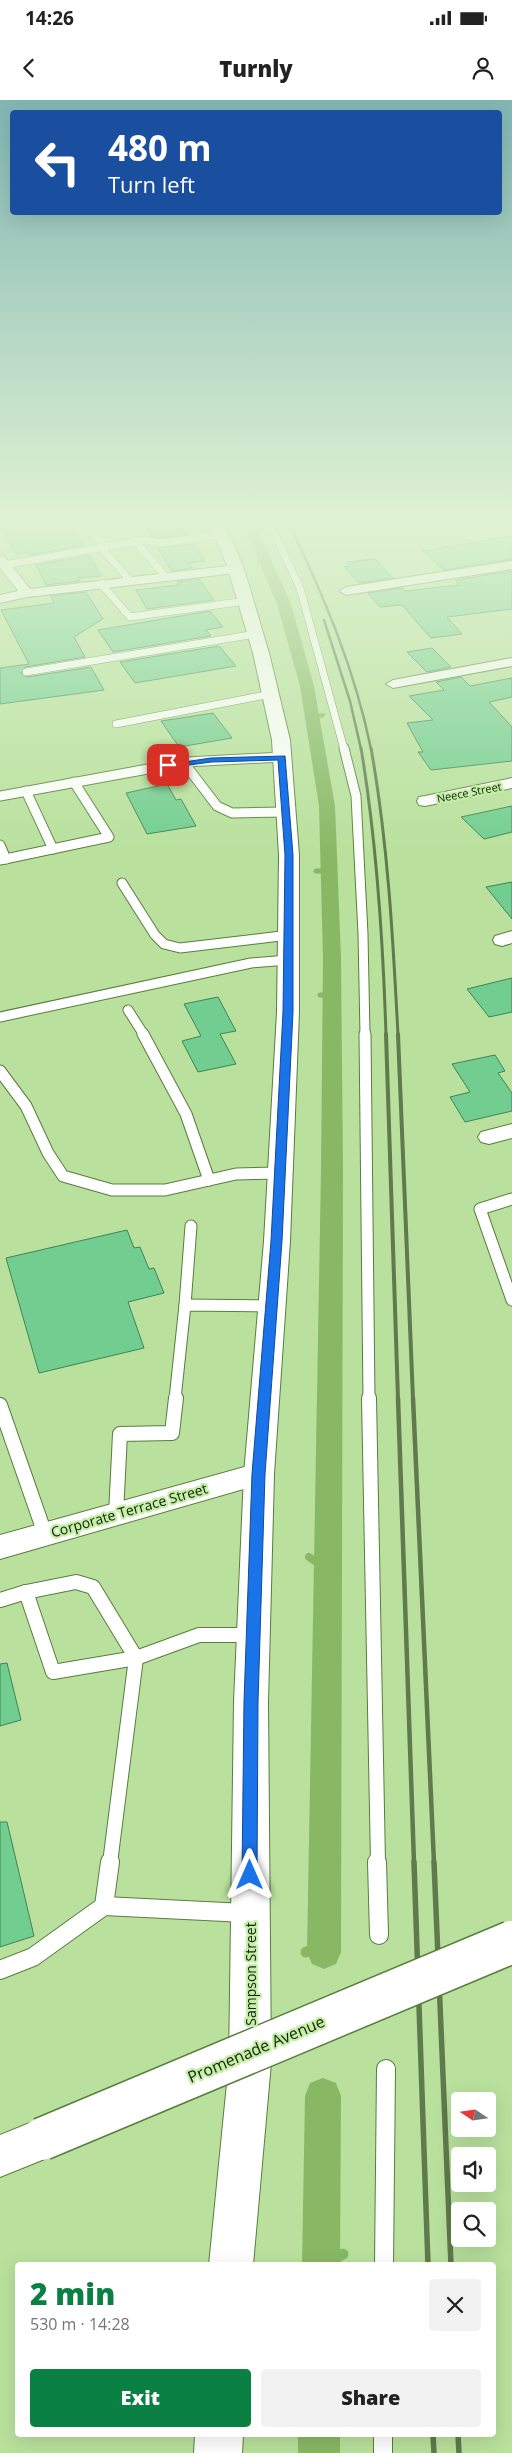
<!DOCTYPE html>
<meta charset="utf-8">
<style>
body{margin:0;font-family:"Open Sans",sans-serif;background:#f2f2f2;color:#222;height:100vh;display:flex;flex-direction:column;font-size:19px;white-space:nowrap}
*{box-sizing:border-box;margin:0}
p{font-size:16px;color:#767676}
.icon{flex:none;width:28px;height:28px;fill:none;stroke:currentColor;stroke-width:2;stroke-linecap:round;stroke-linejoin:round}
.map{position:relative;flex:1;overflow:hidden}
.panel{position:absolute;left:15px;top:2162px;width:481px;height:175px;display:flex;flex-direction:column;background:#fff;border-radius:5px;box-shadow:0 5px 20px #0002}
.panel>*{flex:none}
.banner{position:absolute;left:10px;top:10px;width:492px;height:105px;border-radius:5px;box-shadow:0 5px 20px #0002;background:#1a4fa0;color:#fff;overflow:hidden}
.needle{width:32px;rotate:283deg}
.tools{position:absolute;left:451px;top:1992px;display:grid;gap:10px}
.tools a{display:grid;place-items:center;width:45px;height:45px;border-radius:5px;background:#fff;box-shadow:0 5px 20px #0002;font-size:25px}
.pin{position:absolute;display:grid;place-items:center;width:42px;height:42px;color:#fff;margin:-21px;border-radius:10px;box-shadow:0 2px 8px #0006}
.me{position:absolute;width:55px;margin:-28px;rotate:0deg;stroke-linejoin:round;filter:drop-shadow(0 0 4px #0008)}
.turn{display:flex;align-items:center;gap:18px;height:105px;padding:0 15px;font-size:22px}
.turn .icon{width:65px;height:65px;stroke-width:2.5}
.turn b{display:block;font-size:35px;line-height:42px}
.round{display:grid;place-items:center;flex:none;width:52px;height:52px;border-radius:5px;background:#f2f2f2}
.headline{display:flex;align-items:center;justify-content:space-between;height:85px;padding:0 15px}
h1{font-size:30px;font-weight:800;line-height:38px;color:#0b8043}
.primary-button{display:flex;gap:10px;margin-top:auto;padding:10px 15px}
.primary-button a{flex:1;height:58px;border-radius:5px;background:#0b8043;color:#fff;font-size:20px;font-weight:800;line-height:58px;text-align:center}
.primary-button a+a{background:#f2f2f2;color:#222}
.status{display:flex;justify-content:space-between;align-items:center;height:35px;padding:0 25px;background:#fff;direction:ltr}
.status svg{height:14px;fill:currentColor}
header{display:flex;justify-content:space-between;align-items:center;height:65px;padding:0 15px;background:#fff;font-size:22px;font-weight:800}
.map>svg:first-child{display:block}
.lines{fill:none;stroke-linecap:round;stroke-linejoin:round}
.stream-far3{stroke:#88b864;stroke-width:4}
.stream-far2{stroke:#88b864;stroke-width:5}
.stream-far1{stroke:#88b864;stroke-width:8}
.stream{stroke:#88b864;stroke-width:11}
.canal{fill:#88b864;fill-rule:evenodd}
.building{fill:#72ce90;stroke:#3e8456}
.lane-far4-casing{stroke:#597d3d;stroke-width:8}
.lane-far3-casing{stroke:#597d3d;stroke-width:11}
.lane-far2-casing{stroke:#597d3d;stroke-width:13}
.lane-far1-casing{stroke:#597d3d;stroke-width:16}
.lane-casing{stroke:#597d3d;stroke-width:20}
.street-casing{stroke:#597d3d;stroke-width:2}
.secondary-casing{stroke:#597d3d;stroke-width:2}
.lane-far4{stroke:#fff;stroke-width:7}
.lane-far3{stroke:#fff;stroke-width:9}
.lane-far2{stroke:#fff;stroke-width:11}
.lane-far1{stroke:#fff;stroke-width:14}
.lane{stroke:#fff;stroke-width:18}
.street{fill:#fff;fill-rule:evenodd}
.secondary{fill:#fff;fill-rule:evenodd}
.rail-far4{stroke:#5f7a4c;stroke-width:2.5}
.rail-far3{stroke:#5f7a4c;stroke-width:3}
.rail-far2{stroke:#5f7a4c;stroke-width:4}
.rail-far1{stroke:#5f7a4c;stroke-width:4.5}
.rail{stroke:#5f7a4c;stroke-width:5.5}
.secondary-bridge-casing{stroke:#597d3d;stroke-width:45;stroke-linecap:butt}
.secondary-bridge{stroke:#fff;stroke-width:42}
.route{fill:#1a73e8;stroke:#114b97}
.labels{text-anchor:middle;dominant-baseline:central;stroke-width:4.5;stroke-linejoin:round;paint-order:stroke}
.far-street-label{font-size:11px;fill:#142308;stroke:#c5efa9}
.street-label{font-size:14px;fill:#142308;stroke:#c5efa9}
.near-street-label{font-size:16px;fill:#142308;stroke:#c5efa9}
</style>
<div class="status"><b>14:26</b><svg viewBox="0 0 49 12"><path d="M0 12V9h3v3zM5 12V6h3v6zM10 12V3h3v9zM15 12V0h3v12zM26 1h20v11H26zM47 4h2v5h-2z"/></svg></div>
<header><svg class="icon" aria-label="back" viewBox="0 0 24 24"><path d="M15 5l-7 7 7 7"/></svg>Turnly<svg class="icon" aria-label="person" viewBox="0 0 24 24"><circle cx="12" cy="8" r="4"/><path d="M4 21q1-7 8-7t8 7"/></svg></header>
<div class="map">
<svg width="512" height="2353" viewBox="0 0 512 2353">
<rect width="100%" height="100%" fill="#b9e19d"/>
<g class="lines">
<!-- stream-far3 -->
<g class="stream-far3">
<path d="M259,462L265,461"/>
<path d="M313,618L323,615"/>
</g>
<!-- stream-far2 -->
<g class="stream-far2">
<path d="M316,771H329"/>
<path d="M320,895H332"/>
</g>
<!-- stream-far1 -->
<path class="stream-far1" d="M309,1457L328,1470"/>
<!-- stream -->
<g class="stream">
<path d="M306,1852L324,1848"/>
<path d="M324,2165L343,2154"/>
</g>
<!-- canal -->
<g class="canal">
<path d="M243,424H255L291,504L314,586L335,706L341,858L343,1071L341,1852L336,1864L324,1869L312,1864L307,1852L321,1071L323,858L319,706L300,586L277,504Z"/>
<path d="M323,1978L336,1983L341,1996L340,2165H302L305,1996L310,1983Z"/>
<rect x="298" y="2335" width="42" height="18"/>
</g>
</g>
<!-- building -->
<g class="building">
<path d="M0,424H69L84,445L31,455L30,452L16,454L0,428Z"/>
<path d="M144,424H181L187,434L161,438L151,436Z"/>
<path d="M512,436V459L444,470L423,451Z"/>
<path d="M194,444L205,461L188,463L192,468L171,471L158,448Z"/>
<path d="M90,455L101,476L78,478L80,481L46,485L36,465Z"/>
<path d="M375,459L393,478L359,483L344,467L350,466L347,462Z"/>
<path d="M512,471V509L447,517L462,534L431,538L402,505L380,507L368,493L402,488L405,491L460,485L455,480Z"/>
<path d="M199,479L214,500L147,509L136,490L179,485L177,482Z"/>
<path d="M86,492L103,519L74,537L85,557L25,567L21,573L27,577L91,567L104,590L0,604V568L29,564L1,510L54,503L51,496Z"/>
<path d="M210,511L223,527L206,530L211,536L113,552L98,530Z"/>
<path d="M219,546L236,566L135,583L120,562Z"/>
<path d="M432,548L451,567L427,572L407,552Z"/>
<path d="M461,577L470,586L512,578V597L489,602L512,627V661L431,670L418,652H423L407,623L433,620L409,596L444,590L436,582Z"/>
<path d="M213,613L232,638L179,647L161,621Z"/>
<path d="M167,684L176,700L181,699L196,726L147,734L126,693Z"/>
<path d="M512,706V732L484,739L461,717Z"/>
<path d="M512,782V819L486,787Z"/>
<path d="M512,878V912L489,917L467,889Z"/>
<path d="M218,897L236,931L220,934L236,964L198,972L182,941L201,936L184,904Z"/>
<path d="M495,955L505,971L498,973L512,993V1011L465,1022L450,997L470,992L452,964Z"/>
<path d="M127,1130L134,1148L140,1147L149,1169L154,1168L164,1193L128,1202L144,1248L39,1273L6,1158Z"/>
<path d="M7,1563L21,1620L0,1626V1564Z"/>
<path d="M0,1722H7L34,1836L0,1847Z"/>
</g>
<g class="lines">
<!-- lane-far4 casing -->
<g class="lane-far4-casing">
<g id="lane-far4">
<path d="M84,424L106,447"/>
<path d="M270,424L300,488L344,649"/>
<path d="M135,441L166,477"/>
<path d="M101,448L131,481"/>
<path d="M4,465L144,440L161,443L222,434"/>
<path d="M101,484L130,517L246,501"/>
<path d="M26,572L256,534"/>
<path d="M116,624L271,594"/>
</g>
</g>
<!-- lane-far3 casing -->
<g class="lane-far3-casing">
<g id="lane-far3">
<path d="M344,648L356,696L363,834L365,935"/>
<path d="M186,662L188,668L217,706L232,713L286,712"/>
<path d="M26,691L53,749"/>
<path d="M0,696L186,662L282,657"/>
<path d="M0,745L6,759"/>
<path d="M0,760L109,737L74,682"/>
<path d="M122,783L155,835L164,844L180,848L289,835"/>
<path d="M128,910L144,935"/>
<path d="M0,917L251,863L288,860"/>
</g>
</g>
<!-- lane-far2 casing -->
<g class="lane-far2-casing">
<g id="lane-far2">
<path d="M143,934L186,1014L209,1080"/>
<path d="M365,934L369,1299"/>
<path d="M0,971L26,1006L48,1053L63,1076L112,1090H165L236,1074L280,1073"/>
<path d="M512,1099L480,1109L512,1200"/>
<path d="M185,1205L191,1126"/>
<path d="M175,1299L185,1205L272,1206"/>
</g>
</g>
<!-- lane-far1 casing -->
<g class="lane-far1-casing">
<g id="lane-far1">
<path d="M369,1298L378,1763"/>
<path d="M0,1305L45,1434"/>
<path d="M116,1414L120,1334L172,1333L176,1298"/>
<path d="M26,1492L53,1572L136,1558L199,1535H252"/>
<path d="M0,1500L26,1492L76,1482L93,1487L136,1558L110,1763"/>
</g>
</g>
<!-- lane casing -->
<g class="lane-casing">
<g id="lane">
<path d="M377,1762L379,1835"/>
<path d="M104,1806L110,1762"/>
<path d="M0,1870L33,1857L104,1806L245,1813"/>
<path d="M384,2165L386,1969"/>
<path d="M383,2335V2353"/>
</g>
</g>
<!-- street casing -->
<g class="street-casing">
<g id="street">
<path d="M0,456L5,457L30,489L236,465L243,469L236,473L27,497L0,503V495L18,491L0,468Z"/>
<path d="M512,461V469L346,495L339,491L346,487Z"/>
<path d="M512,558V566L393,588L386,584L393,580Z"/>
<path d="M512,678V688L425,706L419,705L417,701L419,697L425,696Z"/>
<path d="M512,831V843L502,846L495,844L493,840L495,836Z"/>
<path d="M512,1024V1038L489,1044L481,1042L478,1037L481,1032Z"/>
<path d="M259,1363L268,1366L272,1374L268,1382L0,1459V1435Z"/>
</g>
</g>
<!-- secondary casing -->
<g class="secondary-casing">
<g id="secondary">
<path d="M211,424H225L244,469L269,553L290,640L299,755V912L290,1141L274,1374L268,1602L271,1963L253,2165H209L229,1963L234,1602L244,1374L264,1141L277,912L279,755L272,640L253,553L228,469Z"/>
<path d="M42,2018L57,2024L63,2039L57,2054L0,2077V2035Z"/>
<path d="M195,2335H243L242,2353H194Z"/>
</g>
</g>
<!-- lane-far4 -->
<use href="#lane-far4" class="lane-far4"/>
<!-- lane-far3 -->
<use href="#lane-far3" class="lane-far3"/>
<!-- lane-far2 -->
<use href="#lane-far2" class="lane-far2"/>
<!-- lane-far1 -->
<use href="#lane-far1" class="lane-far1"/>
<!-- lane -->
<use href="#lane" class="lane"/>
<!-- street -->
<use href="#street" class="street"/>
<!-- secondary -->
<use href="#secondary" class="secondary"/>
<!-- rail-far4 -->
<g class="rail-far4">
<path d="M289,424C324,496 355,570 371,649"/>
<path d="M324,520L350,601L361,649"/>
</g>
<!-- rail-far3 -->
<g class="rail-far3">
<path d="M361,648C377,743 383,839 386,935"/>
<path d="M371,648C388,743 393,839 398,935"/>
</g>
<!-- rail-far2 -->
<g class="rail-far2">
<path d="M386,934L398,1299"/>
<path d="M398,934L413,1299"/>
</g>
<!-- rail-far1 -->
<g class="rail-far1">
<path d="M398,1298L414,1763"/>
<path d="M413,1298L434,1763"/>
</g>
<!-- rail -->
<g class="rail">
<path d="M414,1762L428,2165"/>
<path d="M434,1762L451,2165"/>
<path d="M433,2335L434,2353"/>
<path d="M458,2335L459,2353"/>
</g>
<!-- secondary-bridge casing -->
<g class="secondary-bridge-casing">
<path id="secondary-bridge" d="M42,2039L512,1842"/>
</g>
<!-- secondary-bridge -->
<use href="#secondary-bridge" class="secondary-bridge"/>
</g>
<!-- sky -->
<linearGradient id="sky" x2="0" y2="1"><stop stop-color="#81b6b3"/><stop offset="0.56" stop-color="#e0f2d3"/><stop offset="1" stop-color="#e0f2d3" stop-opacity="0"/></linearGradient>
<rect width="512" height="753" fill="url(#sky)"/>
<!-- route -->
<path class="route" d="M285,656L293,755V912L282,1141L265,1374L258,1602L257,1775L255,1781L250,1783L244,1781L242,1775L244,1602L252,1374L271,1141L283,912L285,755L278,660L211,662L168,668L164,665L211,658Z"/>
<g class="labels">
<!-- far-street labels -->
<g class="far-street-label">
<text transform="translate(469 692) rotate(-11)">Neece Street</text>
</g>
<!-- street labels -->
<g class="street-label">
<text transform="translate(129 1410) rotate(-16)">Corporate Terrace Street</text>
<text transform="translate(250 1874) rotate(-90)">Sampson Street</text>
</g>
<!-- near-street labels -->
<g class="near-street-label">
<text transform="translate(256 1949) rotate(-23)">Promenade Avenue</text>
</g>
</g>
</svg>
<div class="tools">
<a><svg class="needle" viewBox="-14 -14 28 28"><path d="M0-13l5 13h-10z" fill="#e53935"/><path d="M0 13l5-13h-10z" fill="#767676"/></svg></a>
<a><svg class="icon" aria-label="sound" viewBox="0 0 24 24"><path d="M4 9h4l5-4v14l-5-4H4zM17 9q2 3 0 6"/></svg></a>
<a><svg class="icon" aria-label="search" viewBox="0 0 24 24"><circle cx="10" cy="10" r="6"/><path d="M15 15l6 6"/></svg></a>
</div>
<div class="pin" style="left:168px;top:665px;background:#d93025"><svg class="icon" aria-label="arrive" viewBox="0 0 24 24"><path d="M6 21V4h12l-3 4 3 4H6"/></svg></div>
<svg class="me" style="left:250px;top:1775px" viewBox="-20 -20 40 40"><path d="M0-17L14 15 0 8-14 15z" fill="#1a73e8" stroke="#fff" stroke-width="4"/></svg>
<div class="banner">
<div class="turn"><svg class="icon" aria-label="left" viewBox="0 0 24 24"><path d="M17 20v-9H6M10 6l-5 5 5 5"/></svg><div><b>480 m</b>Turn left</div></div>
</div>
<section class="panel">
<div class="headline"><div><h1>2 min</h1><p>530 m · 14:28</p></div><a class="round"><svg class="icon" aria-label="close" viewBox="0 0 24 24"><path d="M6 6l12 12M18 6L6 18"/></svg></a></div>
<div class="primary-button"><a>Exit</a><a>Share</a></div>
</section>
</div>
